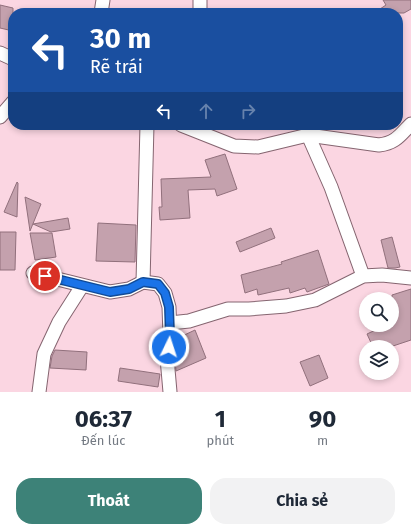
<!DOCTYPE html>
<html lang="vi">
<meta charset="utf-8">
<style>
body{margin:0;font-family:"Fira Sans",sans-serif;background:#f2f2f3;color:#1f2937;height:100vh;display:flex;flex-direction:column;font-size:15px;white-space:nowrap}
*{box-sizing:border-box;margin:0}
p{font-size:13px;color:#747a83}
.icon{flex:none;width:22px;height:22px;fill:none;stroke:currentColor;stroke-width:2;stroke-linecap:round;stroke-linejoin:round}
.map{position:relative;height:392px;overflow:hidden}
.sheet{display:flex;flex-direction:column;background:#fff;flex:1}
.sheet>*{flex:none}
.banner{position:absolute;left:8px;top:8px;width:395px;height:122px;border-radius:16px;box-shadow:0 2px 6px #0003;background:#1a4fa0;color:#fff;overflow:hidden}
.tools{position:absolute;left:359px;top:292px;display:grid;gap:8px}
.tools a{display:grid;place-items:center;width:40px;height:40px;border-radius:50%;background:#fff;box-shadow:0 2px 6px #0003;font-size:20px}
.pin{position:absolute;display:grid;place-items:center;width:34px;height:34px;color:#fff;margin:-17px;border:2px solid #fff;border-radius:50%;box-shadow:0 1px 4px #0007}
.me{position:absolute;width:44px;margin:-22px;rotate:4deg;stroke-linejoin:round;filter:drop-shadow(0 0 3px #0008)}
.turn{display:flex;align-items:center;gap:14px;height:84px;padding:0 16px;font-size:18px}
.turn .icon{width:52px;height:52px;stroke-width:2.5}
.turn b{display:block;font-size:28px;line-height:34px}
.lanes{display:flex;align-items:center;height:38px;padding:0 16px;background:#0003;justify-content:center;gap:20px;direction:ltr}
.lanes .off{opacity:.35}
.eta{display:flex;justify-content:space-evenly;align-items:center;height:68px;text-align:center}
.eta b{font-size:24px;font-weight:700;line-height:28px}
.primary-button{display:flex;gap:8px;margin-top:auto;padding:8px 16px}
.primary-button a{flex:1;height:46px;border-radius:16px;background:#3d8278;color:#fff;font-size:16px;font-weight:700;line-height:46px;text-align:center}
.primary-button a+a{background:#f2f2f3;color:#1f2937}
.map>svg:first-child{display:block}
.building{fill:#c4a1ad;stroke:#91707c}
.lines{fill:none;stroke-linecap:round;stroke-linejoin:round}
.street-casing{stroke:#856570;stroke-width:15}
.street{stroke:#fff;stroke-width:13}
.route-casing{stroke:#114b97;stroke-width:10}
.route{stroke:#1a73e8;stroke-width:7}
</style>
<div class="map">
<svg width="411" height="392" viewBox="0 0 411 392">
<rect width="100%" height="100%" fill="#fbd6e2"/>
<!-- building -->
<g class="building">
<path d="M383,0H411V9L404,13H374L386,5Z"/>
<path d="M0,5L13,8V31L0,28Z"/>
<path d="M225,154L237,189L217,196L215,189L188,190L190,218L160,220L159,207H162L161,179L211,177L205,160Z"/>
<path d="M17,182L18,183L17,217L4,212Z"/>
<path d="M25,197L41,204L30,231Z"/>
<path d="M68,218L70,229L51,232L33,224Z"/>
<path d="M98,223L136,225L135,262L96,261Z"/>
<path d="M271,228L275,238L240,252L236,242Z"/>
<path d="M0,232H16L15,270H0Z"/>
<path d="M30,233H52L56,257L35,260Z"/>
<path d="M392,237L400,267L395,268H388L381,240Z"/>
<path d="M318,250L329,284L307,292L305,288L290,293L289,288L258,295L257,289L245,293L241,275L282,264L281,262Z"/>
<path d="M411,289V340L390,347H373L367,334L386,325H392V295Z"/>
<path d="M195,330L206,358L176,371L175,358L178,338Z"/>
<path d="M55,350L87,352L86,370L50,368L52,356Z"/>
<path d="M319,355L328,378L310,386L300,362Z"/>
<path d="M120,368L160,374L158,387L118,381Z"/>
</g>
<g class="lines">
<!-- street casing -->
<g class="street-casing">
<g id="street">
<path d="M101,13L103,0"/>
<path d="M200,13V0"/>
<path d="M0,53L13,59"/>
<path d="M0,117L13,102"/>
<path d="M181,125L234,146L258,147L308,135L379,145C396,143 400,135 411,124"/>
<path d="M308,135L331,187L363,276"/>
<path d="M33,273L110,292L129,289L143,282L158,284L165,293L169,307L170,336L167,358L170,392"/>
<path d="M143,282L147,125"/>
<path d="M170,323L189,321L228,309H249L286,306L315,300L363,276L382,275L411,278"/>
<path d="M39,392L44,354L59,322L82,286"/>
</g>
</g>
<!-- street -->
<use href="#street" class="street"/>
</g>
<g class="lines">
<!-- route casing -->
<g class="route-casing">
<path id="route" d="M45,276L110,292L129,289L143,282L158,284L165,293L169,307L170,336L169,347"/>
</g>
<!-- route -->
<use href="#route" class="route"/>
</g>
</svg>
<div class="tools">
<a><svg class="icon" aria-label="search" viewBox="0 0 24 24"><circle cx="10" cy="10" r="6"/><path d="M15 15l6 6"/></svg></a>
<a><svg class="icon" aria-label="layers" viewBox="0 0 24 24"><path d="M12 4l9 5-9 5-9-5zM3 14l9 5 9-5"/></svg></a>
</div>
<div class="pin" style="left:45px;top:276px;background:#d93025"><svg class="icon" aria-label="arrive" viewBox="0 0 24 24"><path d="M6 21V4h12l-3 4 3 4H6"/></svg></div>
<svg class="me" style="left:169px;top:347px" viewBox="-20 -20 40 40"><circle r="17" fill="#1a73e8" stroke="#fff" stroke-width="3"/><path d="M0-11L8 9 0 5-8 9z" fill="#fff"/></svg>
<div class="banner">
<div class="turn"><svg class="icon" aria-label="left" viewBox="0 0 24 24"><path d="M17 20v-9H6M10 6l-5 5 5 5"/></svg><div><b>30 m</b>Rẽ trái</div></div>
<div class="lanes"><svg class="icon" aria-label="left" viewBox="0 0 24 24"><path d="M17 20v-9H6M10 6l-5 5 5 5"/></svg><svg class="icon off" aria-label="ahead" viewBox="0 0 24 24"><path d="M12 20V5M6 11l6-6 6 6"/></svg><svg class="icon off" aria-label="right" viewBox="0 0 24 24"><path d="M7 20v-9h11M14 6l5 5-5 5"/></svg></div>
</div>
</div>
<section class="sheet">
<div class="eta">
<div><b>06:37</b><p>Đến lúc</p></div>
<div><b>1</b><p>phút</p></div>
<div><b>90</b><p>m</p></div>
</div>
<div class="primary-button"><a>Thoát</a><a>Chia sẻ</a></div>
</section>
